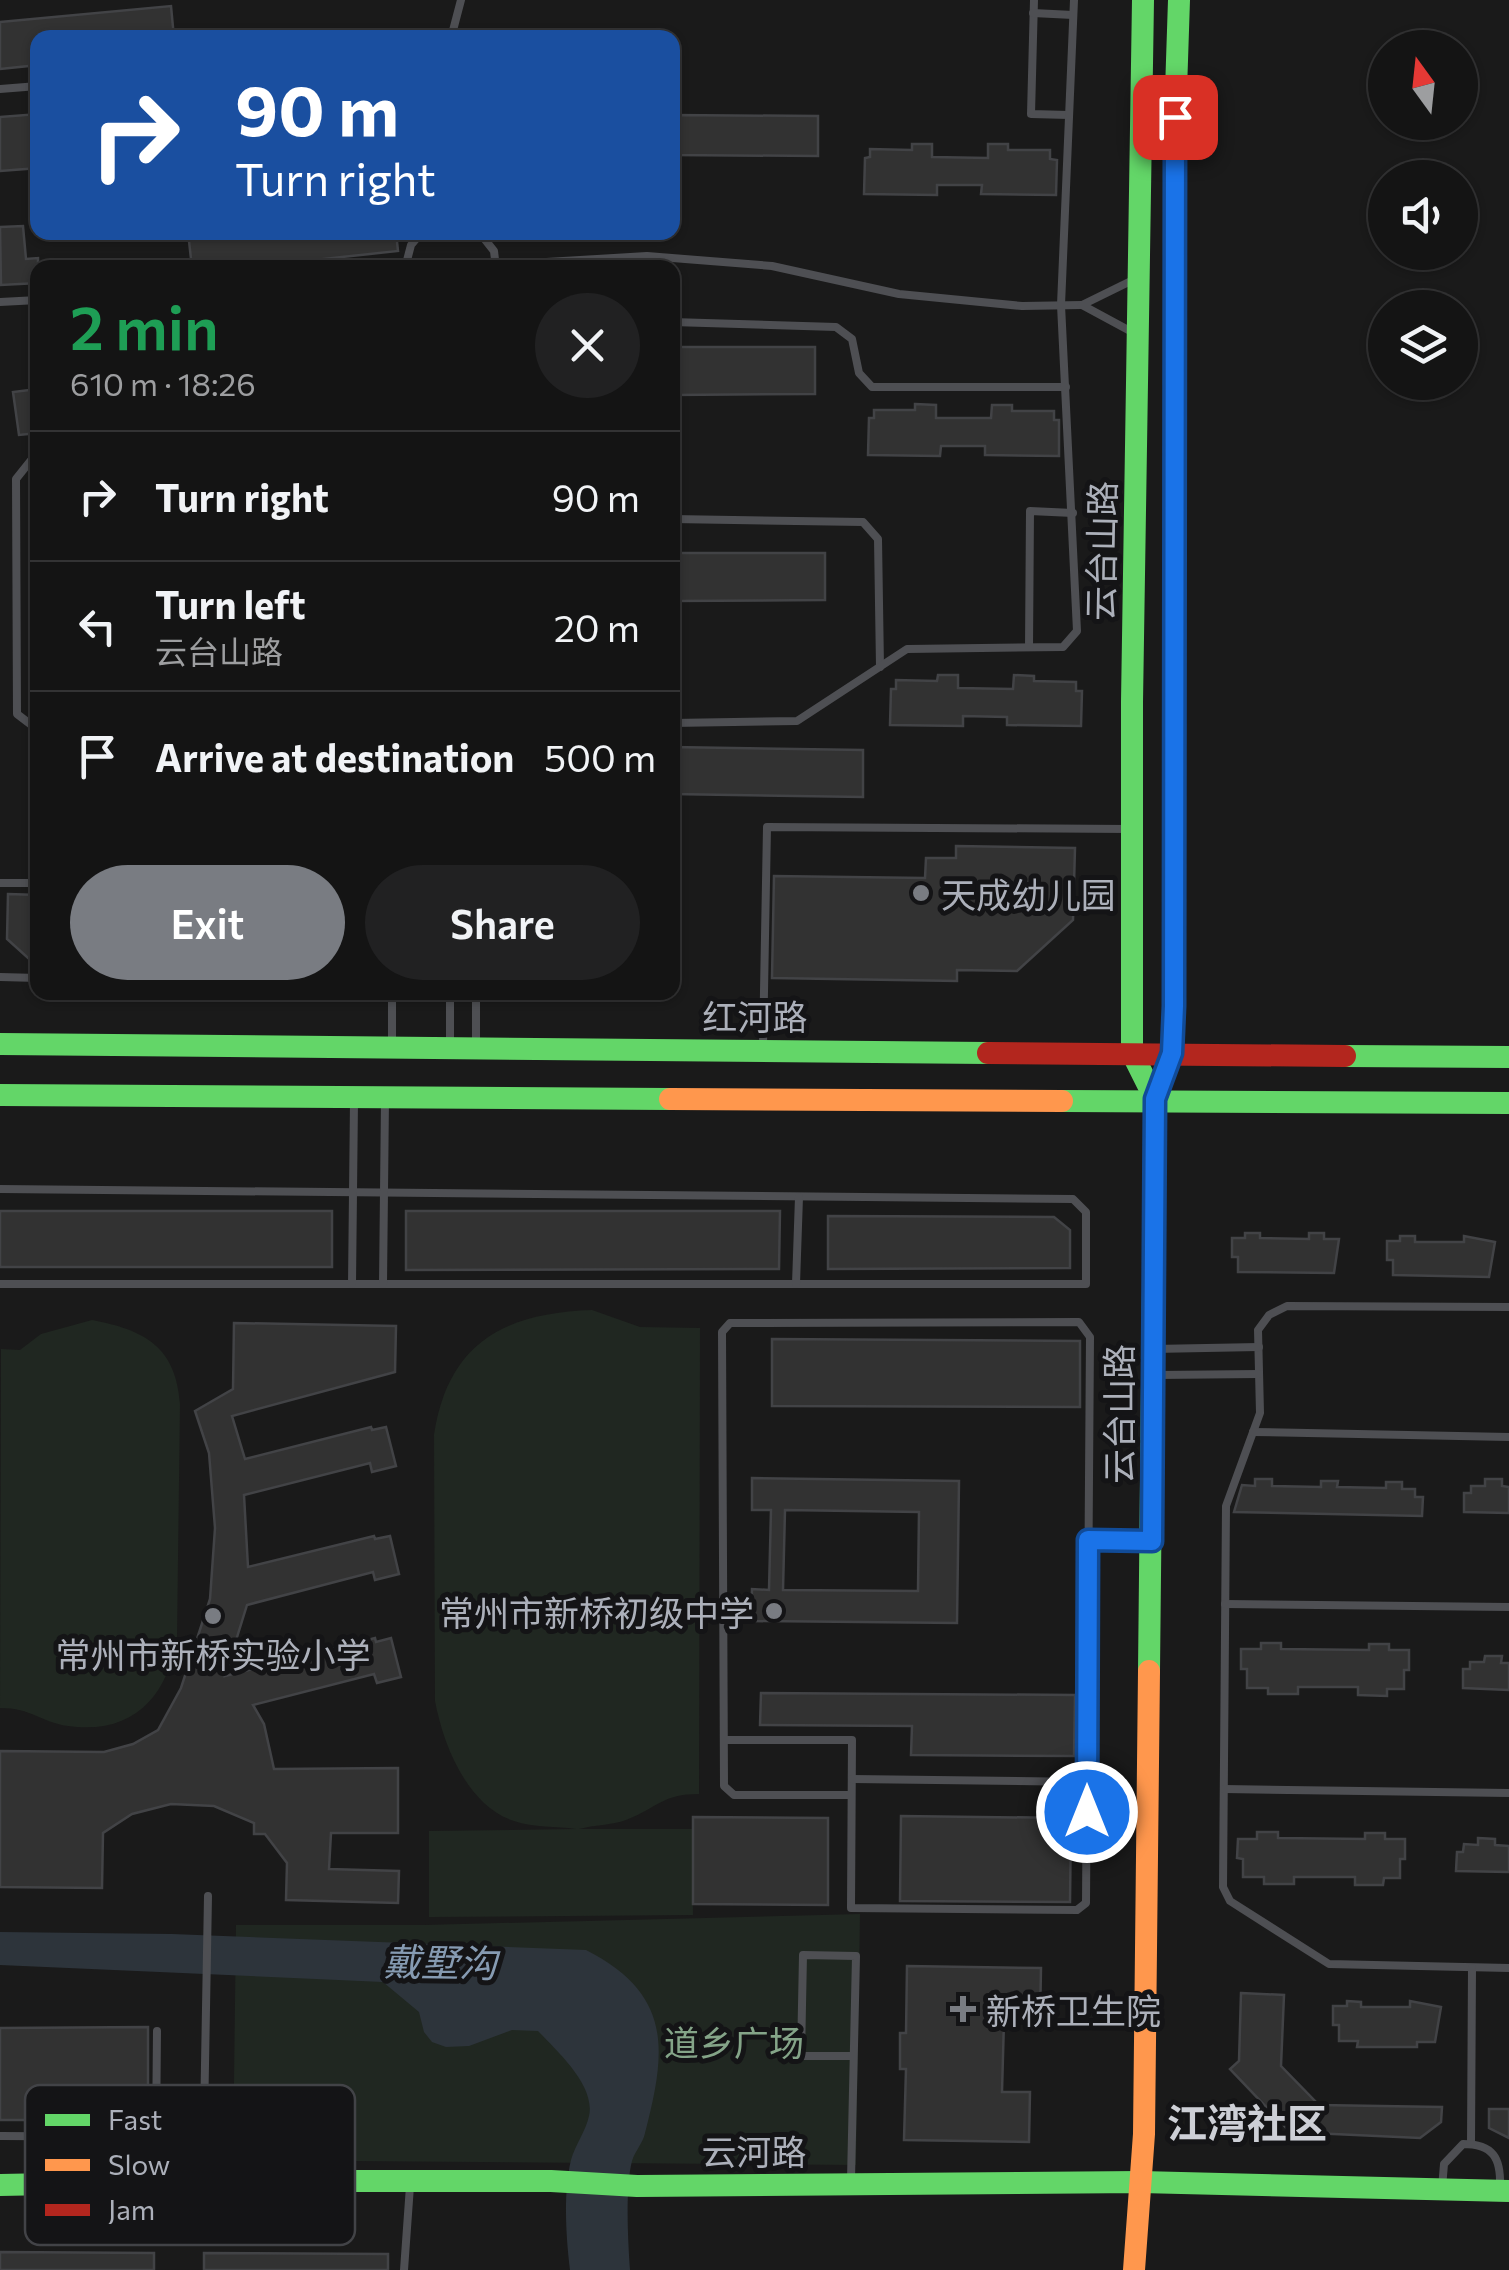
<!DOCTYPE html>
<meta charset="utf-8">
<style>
body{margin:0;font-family:Commissioner,"Noto Sans SC",sans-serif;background:#212122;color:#f1f3f6;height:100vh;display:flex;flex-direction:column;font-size:38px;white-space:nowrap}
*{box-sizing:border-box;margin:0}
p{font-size:32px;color:#9d9ea0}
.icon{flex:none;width:55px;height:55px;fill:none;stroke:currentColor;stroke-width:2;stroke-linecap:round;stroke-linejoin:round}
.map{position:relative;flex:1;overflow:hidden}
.sheet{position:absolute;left:30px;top:260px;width:650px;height:740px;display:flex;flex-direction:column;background:#141414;border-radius:20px;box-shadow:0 2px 8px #0004,0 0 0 2px #333334}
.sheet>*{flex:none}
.hud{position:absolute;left:30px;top:30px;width:650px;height:210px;border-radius:20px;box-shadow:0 2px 8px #0004,0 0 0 2px #333334;background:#1a4fa0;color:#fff;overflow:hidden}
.needle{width:65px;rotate:345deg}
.controls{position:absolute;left:1368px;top:30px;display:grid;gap:20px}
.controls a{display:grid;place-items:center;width:110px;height:110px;border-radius:50%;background:#141414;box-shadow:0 2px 8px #0004,0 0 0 2px #333334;font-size:50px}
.pin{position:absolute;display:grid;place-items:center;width:85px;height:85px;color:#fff;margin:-42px;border-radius:20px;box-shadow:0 5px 15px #0006}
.me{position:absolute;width:110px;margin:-55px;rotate:0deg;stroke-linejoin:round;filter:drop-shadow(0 0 8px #0008)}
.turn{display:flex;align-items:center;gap:35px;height:210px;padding:0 40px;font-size:45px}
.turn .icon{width:130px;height:130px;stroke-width:2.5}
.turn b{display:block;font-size:70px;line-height:85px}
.round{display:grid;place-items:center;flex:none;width:105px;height:105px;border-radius:52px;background:#212122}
.overview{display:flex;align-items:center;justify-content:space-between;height:170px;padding:0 40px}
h1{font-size:60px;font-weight:600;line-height:75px;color:#1e9e55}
.primary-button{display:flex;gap:20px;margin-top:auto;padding:20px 40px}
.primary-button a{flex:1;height:115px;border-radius:60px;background:#797c82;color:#fff;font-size:40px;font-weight:600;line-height:115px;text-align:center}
.primary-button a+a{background:#212122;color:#f1f3f6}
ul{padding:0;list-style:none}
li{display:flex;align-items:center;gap:30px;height:130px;padding:0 40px;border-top:2px solid #333334}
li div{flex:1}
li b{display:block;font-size:38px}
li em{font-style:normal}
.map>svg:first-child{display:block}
.green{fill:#202721}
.water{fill:#2d343b}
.building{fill:#323232;stroke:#424346;stroke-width:2.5;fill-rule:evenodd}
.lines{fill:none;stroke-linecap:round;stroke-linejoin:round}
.lane{stroke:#4e4f53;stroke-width:8}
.fast{stroke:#63d668;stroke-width:22}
.slow{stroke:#ff974d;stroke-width:22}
.jam{stroke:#b3261e;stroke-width:22}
.route-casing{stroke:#114b97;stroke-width:25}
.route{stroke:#1a73e8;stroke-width:18}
.poi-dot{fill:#797c82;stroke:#141416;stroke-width:4}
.labels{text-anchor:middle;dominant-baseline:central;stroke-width:10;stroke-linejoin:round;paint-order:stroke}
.street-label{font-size:35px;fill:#acb0ba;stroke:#141416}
.poi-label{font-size:35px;fill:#acb0ba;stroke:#141416;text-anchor:start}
.park-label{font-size:35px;fill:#84a488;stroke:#141416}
.water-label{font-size:38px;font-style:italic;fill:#869bb2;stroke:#141416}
.quarter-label{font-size:40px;font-weight:bold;fill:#cdcfd6;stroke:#141416}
.key{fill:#141416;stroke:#424347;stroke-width:2.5}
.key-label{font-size:28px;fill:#acb0ba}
</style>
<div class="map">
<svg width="1509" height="2270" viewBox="0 0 1509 2270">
<rect width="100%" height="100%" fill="#1a1a1a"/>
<!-- green -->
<g class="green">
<path d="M592,1310L640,1327L700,1328L699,1794C662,1794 659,1807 626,1820C612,1825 594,1825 579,1829H692L693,1915L429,1917V1831L576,1829C556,1826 534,1828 514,1821C467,1806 443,1744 435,1701L434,1435C448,1343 504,1313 592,1310Z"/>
<path d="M92,1320C145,1330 176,1347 180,1404L177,1638C167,1697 133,1735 68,1726C40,1722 32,1708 0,1708L1,1349L20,1350L41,1334Z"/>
<path d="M860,1914L856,2165L233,2160L236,1925H424Z"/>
</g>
<!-- water -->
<path class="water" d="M0,1932L172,1934L586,1950C672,1994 667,2049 645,2133C643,2143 635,2151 632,2161C625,2188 628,2241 630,2270H570C566,2237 563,2193 571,2160C575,2145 586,2131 589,2116C596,2086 557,2051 538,2031L512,2030L469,2046L446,2047L432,2042L424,2032L419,2012L383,1982L0,1965Z"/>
<!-- building -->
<g class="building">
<path d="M171,6L174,38H38V65L0,69V22Z"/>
<path d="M38,114V168L0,171V117Z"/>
<path d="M672,115L818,116V156L672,155Z"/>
<path d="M912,144H932V157L988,158V144H1008V150H1050V159L1057,160L1056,195L981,194L982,185H937V195L864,194L865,158L870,157V149L912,150Z"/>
<path d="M23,226L26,259L38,258V283L1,285L0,227Z"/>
<path d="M188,232H396L398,251L239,268H192Z"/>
<path d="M672,347H815V394L672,395Z"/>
<path d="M38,389V433L19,435L13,392Z"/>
<path d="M915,404L936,405V418H991L992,405H1012V411H1054V420H1059V456L985,455V446H941L940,456L868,455L869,418H874V410H915Z"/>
<path d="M672,553H825V600L672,601Z"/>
<path d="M938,675H958V688L1013,689L1014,675L1034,676V681L1076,682V691H1082L1081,726L1007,725V717L963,716V726L890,725L891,689H896V680L937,681Z"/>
<path d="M672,747L863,750V797L672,794Z"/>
<path d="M956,846L1075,848L1073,920L1017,971L957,970V981L772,978L774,876L925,878L926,858H956Z"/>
<path d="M8,894L38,895V967L7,939Z"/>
<rect x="0" y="1211" width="332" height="56"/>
<path d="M406,1211H780L779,1269L406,1270Z"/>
<path d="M828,1216L1054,1217L1070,1230V1268L828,1269Z"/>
<path d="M1245,1233H1260V1238L1309,1239V1233H1324V1239H1339L1334,1273L1238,1272V1257H1232V1238H1245Z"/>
<path d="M1400,1236H1415V1242H1464V1236L1495,1242L1489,1277L1393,1275V1260H1387V1241H1400Z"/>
<path d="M234,1323L396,1326L395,1372L232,1416L245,1459L371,1427L372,1430L386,1427L396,1466L372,1472L370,1463L244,1495L248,1567L374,1536L375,1539L390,1536L399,1574L375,1580L373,1572L247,1605L225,1676L375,1638L376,1642L391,1638L401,1677L377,1683L374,1674L253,1705L264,1724L274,1769L398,1768V1833H331L329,1869L399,1871L398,1903L286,1900L287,1863L265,1834H254V1823L214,1806L171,1804L132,1814L103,1833L102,1888L0,1887V1751L104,1752L133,1744L158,1730L181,1688L210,1599L215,1528L209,1453L195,1411L233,1389Z"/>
<path d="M772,1339L1080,1341V1407L772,1406Z"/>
<path d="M752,1478L959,1481L957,1623L751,1621L752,1589L769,1590L771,1510H752ZM785,1510L919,1512L918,1591L783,1590Z"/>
<path d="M1255,1479H1272V1486L1321,1487V1481H1338L1337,1487L1386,1488V1482H1402V1489H1415V1497H1423L1422,1516L1234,1512L1242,1485L1255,1486Z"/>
<path d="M1485,1479H1502V1486L1509,1487V1513L1464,1512V1493H1471V1486H1485Z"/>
<path d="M1261,1643H1281V1649L1369,1650V1644H1389V1650H1409V1670H1404V1689H1387V1696L1358,1695V1687H1298V1694H1268V1688H1247V1669H1241V1649H1261Z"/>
<path d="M1485,1656H1502L1501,1663H1509V1690L1463,1688V1669H1470V1662H1484Z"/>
<path d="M761,1693L1075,1695L1074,1756L911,1755L912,1726L760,1725Z"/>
<path d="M901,1816L1071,1818L1070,1902L900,1901Z"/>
<path d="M693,1817L828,1818V1905L693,1904Z"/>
<path d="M1257,1832H1278V1838L1365,1839V1833H1385V1839H1405V1859H1400V1878H1384L1383,1885H1355V1877H1294V1884H1264V1877H1243V1859L1237,1858L1238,1839H1257Z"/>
<path d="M1478,1838L1495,1839V1845L1509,1846V1872L1456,1871L1457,1852H1463L1464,1844L1478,1845Z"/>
<path d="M907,1966L1041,1968L1040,2021L1004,2020L1002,2092H1030L1029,2142L904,2140L906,2069H900V2033H906Z"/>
<path d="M1241,1993L1284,1995L1281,2066L1319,2105L1442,2107L1441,2122L1420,2138L1290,2132L1230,2069L1239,2061Z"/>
<path d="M1347,2001L1361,2002V2007H1410V2001L1441,2007L1435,2042H1417V2047H1357L1358,2041H1339V2025H1333V2006H1347Z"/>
<path d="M148,2027V2120H0V2028Z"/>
<path d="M1489,2109H1509V2138L1489,2128Z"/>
<path d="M0,2252L154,2253V2270H0Z"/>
<path d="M204,2253L388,2254V2270H204Z"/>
</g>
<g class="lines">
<!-- lane -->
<g class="lane">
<path d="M1034,0L1031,114L1069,115"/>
<path d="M1033,13L1073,15"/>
<path d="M451,38L461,0"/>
<path d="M0,89L38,86"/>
<path d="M479,232L494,251L496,268"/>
<path d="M497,265L647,256L772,266L899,294L1022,306L1082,305"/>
<path d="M405,268L411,245L422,232"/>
<path d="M0,302L38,300"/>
<path d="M672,322L836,327L852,339L859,373L872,387H1066"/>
<path d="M1132,332L1082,305L1135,279"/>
<path d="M38,459H32L16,479L17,714L38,730"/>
<path d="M672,519L863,522L878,539L880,667"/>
<path d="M1029,647L1030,511L1073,513"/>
<path d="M672,723L797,721L907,649L1063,647L1077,631L1061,305L1074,0"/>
<path d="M0,883H38"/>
<path d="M0,977L38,978"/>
<path d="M392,1043V992"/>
<path d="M450,1043V992"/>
<path d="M476,1043V992"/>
<path d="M763,1046L767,827L1130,829"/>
<path d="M0,1189L1073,1199L1086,1212V1284H0"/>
<path d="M352,1284L354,1101"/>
<path d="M383,1284L385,1099"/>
<path d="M796,1284L799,1197"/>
<path d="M1509,1307L1287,1306L1269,1315L1258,1330L1260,1413L1226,1506L1223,1887L1230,1901L1329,1964L1509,1968"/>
<path d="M1153,1349L1259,1347"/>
<path d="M1157,1375L1259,1374"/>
<path d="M1253,1432L1509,1437"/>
<path d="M1089,1539L1147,1541"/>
<path d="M1225,1604L1509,1607"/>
<path d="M724,1740H852L851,1908L1077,1910L1086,1903L1090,1337L1079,1322L730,1323L722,1332L724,1786L734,1795H851"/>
<path d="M852,1779L1087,1782"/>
<path d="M1224,1789L1509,1793"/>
<path d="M0,2136L156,2137L157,2031"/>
<path d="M1471,2144L1472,1968"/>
<path d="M203,2177L208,1896"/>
<path d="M122,2178V2137"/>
<path d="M851,2180L856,1956L803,1955L801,2056H852"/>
<path d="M1442,2188L1444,2164L1463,2144C1493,2144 1501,2158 1500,2186"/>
<path d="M404,2270L410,2186"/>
</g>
<!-- fast -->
<g class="fast">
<path d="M1143,0L1132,702V1053L1155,1099"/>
<path d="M1174,593V151L1179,0"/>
<path d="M0,1044L988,1053"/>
<path d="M1345,1056L1509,1057"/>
<path d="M0,1095L670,1099"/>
<path d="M1062,1101L1509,1103"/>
<path d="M1149,1671L1155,1099L1172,1053L1174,980"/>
<path d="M0,2185L203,2181H551L637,2186L1141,2182L1509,2191"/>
</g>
<!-- slow -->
<g class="slow">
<path d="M1174,593V980"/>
<path d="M670,1099L1062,1101"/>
<path d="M1134,2270L1144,2134L1149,1671"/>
</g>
<!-- jam -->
<path class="jam" d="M988,1053L1345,1056"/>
</g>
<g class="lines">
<!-- route casing -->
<g class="route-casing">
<path id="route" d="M1087,1812L1088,1540L1152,1541L1155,1099L1172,1053L1174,1006L1175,117"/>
</g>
<!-- route -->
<use href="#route" class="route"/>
</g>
<!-- markers -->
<g class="poi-dot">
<circle cx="921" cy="893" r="10"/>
<circle cx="774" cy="1611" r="10"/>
<circle cx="213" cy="1616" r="10"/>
<path d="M958 1994h10v10h10v10h-10v10h-10v-10h-10v-10h10z"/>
</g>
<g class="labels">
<!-- street labels -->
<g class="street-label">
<text transform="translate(1100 551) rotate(-89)">云台山路</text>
<text x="755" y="1015">红河路</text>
<text transform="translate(1117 1414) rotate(-90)">云台山路</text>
<text x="754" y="2150">云河路</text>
</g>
<!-- poi labels -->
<g class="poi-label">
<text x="941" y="893">天成幼儿园</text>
<text x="754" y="1611" text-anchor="end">常州市新桥初级中学</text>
<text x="213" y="1653" text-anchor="middle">常州市新桥实验小学</text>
<text x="986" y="2009">新桥卫生院</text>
</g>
<!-- park labels -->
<g class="park-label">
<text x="734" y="2041">道乡广场</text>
</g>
<!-- water labels -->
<g class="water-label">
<text transform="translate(440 1961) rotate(1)">戴墅沟</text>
</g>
<!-- quarter labels -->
<g class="quarter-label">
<text x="1247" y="2121">江湾社区</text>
</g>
</g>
<!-- legend -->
<rect x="25" y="2085" width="330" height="160" rx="15" class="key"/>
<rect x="45" y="2114" width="45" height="12" fill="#63d668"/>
<rect x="45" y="2159" width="45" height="12" fill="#ff974d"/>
<rect x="45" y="2204" width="45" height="12" fill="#b3261e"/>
<g class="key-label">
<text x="108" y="2130">Fast</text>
<text x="108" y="2175">Slow</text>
<text x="108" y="2220">Jam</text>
</g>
</svg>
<div class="controls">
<a><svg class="needle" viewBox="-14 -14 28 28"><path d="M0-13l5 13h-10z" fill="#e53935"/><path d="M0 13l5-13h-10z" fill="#9d9ea0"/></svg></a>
<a><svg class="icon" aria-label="sound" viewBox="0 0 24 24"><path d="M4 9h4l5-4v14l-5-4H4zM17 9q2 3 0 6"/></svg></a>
<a><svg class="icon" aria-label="layers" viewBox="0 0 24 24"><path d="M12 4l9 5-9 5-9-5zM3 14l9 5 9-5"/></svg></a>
</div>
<div class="pin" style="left:1175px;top:117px;background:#d93025"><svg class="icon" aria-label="arrive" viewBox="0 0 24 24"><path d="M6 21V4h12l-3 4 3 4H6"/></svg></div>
<svg class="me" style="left:1087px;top:1812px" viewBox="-20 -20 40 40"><circle r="17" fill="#1a73e8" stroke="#fff" stroke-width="3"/><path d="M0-11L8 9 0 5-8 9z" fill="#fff"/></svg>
<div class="hud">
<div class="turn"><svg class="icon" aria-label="right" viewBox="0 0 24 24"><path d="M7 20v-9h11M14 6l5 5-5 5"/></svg><div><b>90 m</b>Turn right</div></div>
</div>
<section class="sheet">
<div class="overview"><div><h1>2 min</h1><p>610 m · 18:26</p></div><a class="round"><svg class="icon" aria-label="close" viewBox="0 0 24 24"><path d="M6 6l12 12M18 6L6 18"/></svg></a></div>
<ul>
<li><svg class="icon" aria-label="right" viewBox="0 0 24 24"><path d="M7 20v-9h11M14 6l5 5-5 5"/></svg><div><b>Turn right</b></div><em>90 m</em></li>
<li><svg class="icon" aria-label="left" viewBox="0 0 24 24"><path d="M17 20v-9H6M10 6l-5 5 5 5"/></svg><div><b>Turn left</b><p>云台山路</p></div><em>20 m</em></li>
<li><svg class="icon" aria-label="arrive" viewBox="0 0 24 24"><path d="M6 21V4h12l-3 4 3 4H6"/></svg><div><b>Arrive at destination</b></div><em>500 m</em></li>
</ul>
<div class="primary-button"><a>Exit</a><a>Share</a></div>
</section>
</div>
